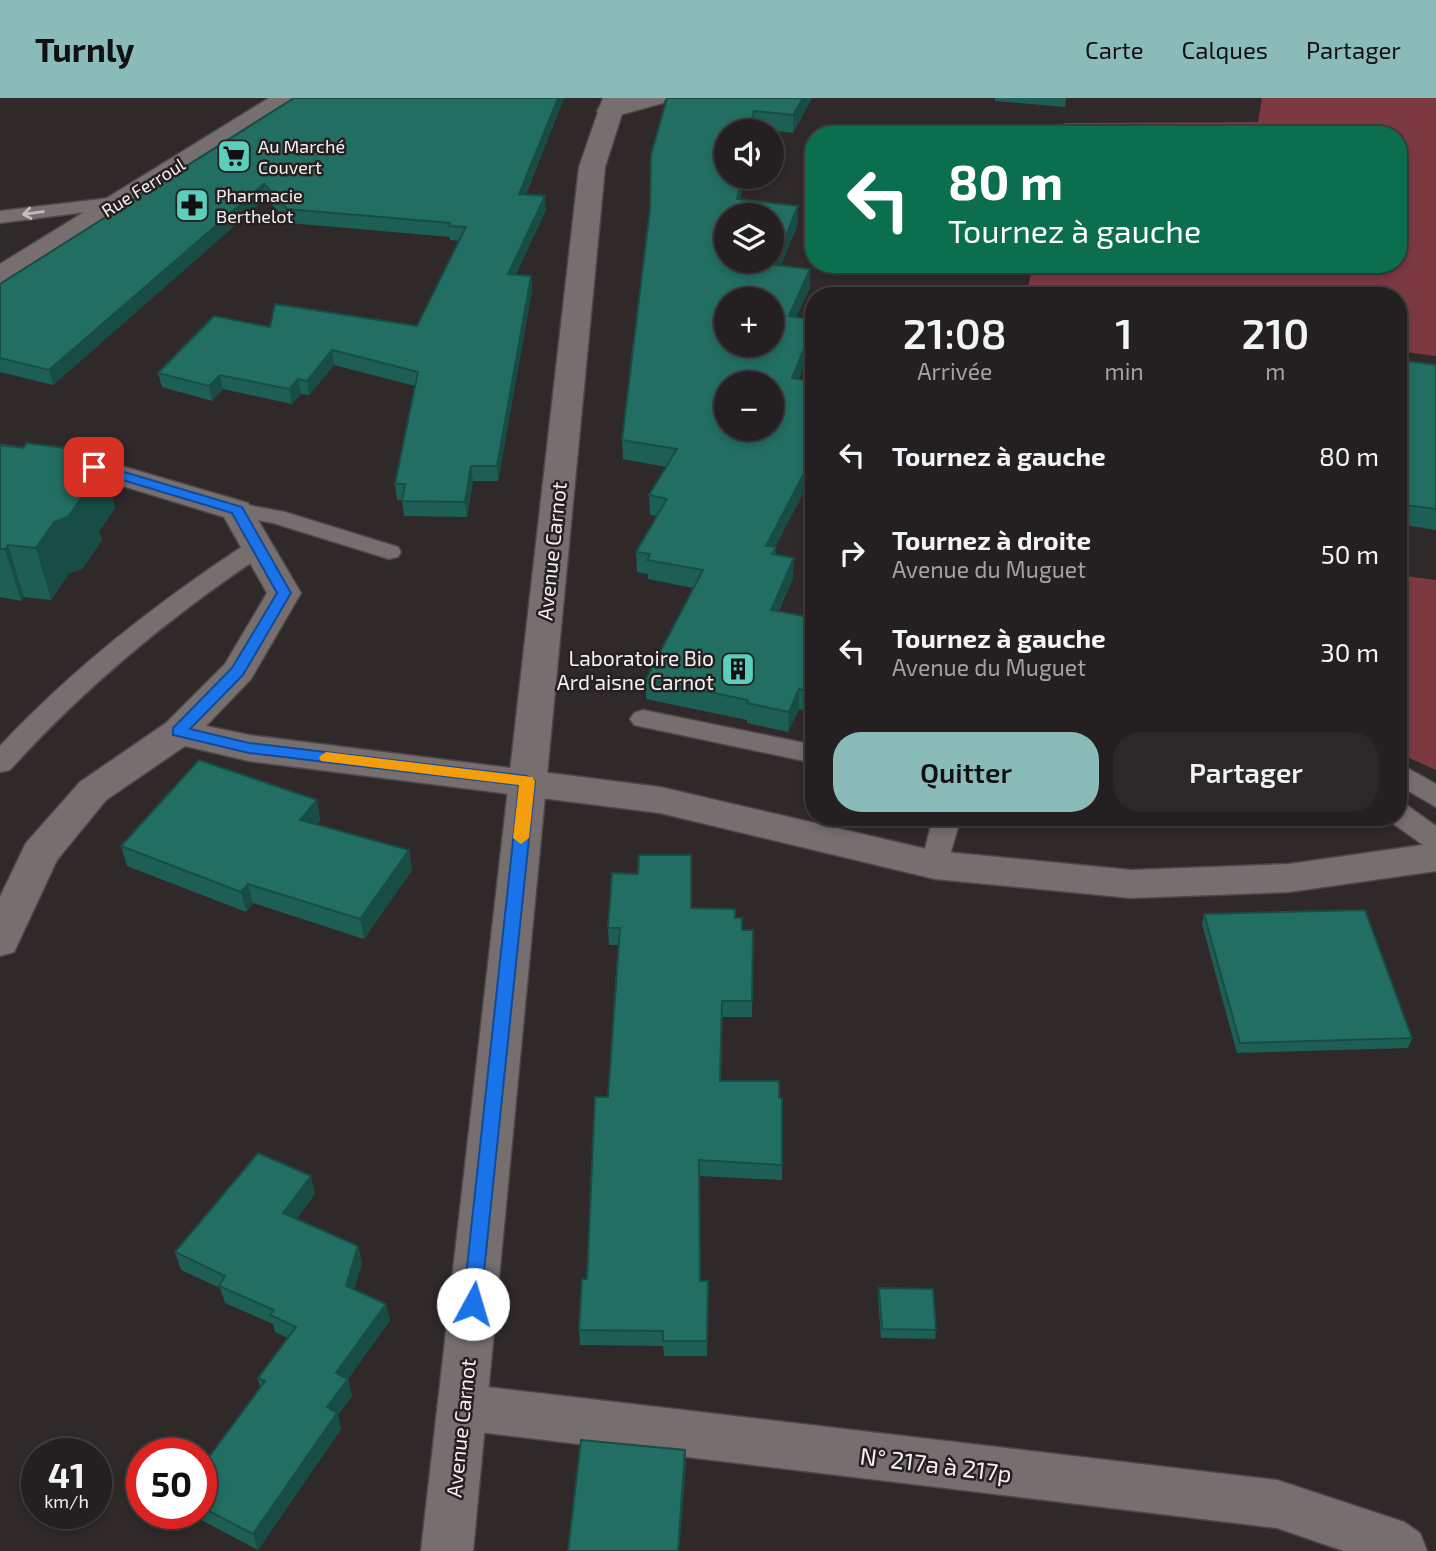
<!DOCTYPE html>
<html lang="fr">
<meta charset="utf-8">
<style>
body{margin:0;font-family:"Exo 2",sans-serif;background:#2c2729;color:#f1f3f6;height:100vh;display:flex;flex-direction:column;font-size:26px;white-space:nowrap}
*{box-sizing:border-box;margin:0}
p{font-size:23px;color:#a3a2a5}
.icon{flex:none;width:38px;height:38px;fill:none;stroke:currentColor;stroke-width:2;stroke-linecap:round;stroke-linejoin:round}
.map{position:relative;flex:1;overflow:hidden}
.side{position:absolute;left:805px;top:189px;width:602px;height:539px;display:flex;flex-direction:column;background:#241f20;border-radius:28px;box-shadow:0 4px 10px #0003,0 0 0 2px #413d3e}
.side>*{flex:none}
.top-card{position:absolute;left:805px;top:28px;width:602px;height:147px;border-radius:28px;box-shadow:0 4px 10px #0003,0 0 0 2px #413d3e;background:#0b6e4f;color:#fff;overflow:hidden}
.tools{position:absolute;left:714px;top:21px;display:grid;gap:14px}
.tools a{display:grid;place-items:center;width:70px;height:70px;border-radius:50%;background:#241f20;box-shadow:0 4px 10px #0003,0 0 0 2px #413d3e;font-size:35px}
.speed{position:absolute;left:21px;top:1340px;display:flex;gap:14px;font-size:35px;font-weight:700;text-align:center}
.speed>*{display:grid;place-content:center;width:91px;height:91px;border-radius:50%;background:#241f20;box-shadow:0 4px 10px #0003,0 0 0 2px #413d3e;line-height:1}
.speed small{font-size:18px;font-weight:400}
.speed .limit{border:10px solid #d22;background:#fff;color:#111}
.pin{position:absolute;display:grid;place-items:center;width:60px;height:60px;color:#fff;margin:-30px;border-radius:14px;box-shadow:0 4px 10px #0006}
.me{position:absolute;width:77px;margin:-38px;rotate:6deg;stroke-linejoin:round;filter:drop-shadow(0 0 5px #0008)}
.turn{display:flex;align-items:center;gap:24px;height:147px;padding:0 28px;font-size:32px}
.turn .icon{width:91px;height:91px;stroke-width:2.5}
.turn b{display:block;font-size:49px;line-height:60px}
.eta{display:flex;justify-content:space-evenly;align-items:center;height:119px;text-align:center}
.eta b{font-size:42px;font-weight:600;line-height:49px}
.primary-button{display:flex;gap:14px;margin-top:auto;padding:14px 28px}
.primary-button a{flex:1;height:80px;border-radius:28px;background:#8bbbb9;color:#111;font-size:28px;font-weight:600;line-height:80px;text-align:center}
.primary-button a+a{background:#2c2729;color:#f1f3f6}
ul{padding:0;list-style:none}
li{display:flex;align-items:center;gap:21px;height:98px;padding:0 28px}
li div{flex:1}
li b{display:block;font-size:26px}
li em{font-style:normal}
header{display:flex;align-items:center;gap:42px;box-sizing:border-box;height:98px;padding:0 35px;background:#8bbbb9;color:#111}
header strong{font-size:33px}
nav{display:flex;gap:38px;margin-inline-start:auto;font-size:24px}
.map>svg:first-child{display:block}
.forest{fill:#7c3941}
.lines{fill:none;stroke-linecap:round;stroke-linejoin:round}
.lane-casing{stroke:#4d4748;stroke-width:3}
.street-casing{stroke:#4d4748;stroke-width:3}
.secondary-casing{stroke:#4d4748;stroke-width:3}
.lane{fill:#776f6f;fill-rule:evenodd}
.street{fill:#776f6f;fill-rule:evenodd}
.secondary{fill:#776f6f;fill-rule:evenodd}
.wall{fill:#1d5f55}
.shaded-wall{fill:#184d45}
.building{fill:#226e63;stroke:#184d45;stroke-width:2;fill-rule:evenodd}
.oneway{stroke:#c3bcbd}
.route{fill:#1a73e8;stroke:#114b97;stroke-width:2}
.slow{fill:#f59e0b}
.labels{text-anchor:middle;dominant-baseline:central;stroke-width:5;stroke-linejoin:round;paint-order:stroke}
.far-poi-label{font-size:18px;fill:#f5f0f1;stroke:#272020;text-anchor:start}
.far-street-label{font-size:18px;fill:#f5f0f1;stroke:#272020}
.street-label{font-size:21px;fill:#f5f0f1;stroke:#272020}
.poi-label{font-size:21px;fill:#f5f0f1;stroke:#272020;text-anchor:end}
.near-street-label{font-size:24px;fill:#f5f0f1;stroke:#272020}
</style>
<header>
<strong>Turnly</strong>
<nav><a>Carte</a><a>Calques</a><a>Partager</a></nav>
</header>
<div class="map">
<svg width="1436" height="1453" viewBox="0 0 1436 1453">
<rect width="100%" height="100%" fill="#30292a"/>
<!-- forest -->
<g class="forest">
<path d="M1262,0H1436V258L1398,253V198H1026L1033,166H1398V37H1061L1064,25L1258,24Z"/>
<path d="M1398,477L1436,482V672L1398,655Z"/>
</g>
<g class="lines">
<!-- lane casing -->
<g class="lane-casing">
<g id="lane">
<path d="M118,99L128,105L125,109L0,125V113Z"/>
<path d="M237,405L285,414L398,449L401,454L398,459L389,461L273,425L229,417L225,412L229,407Z"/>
<path d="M258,442L267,444L270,449L267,454C172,517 86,588 10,672L0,674V648C74,569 159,503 249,444Z"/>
<path d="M643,612L814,647V665L634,627L630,621L634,615Z"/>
<path d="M1398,665L1436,686V709L1398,687Z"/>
<path d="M1398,705L1408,708L1436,728V752L1426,749L1388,722L1387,719H1398Z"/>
<path d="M933,719H961L945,774L935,777L925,774L921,767Z"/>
</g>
</g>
<!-- street casing -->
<g class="street-casing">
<g id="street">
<path d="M627,0H666L663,5L609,20L600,18L597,13L600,8Z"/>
<path d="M0,347L94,360L248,405L301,495L251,581L206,628L249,637L660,689L935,753L1131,772L1289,766L1436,745V773L1289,794L1131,800L935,781L660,715L249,663L185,648L106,702L57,762L14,854L0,858V799L26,745L80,684L166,625L225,566L267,495L224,419L90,378L0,365Z"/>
<path d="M462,1286L1277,1382L1404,1424L1420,1435L1427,1453H1344L1277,1430L462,1332L444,1325L437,1309L444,1293Z"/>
</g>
</g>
<!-- secondary casing -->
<g class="secondary-casing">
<g id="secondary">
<path d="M269,0H298L295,5L10,184L0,186V166Z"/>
<path d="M603,0H627L605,69L473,1453H421L579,69Z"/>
</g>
</g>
<!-- lane -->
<use href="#lane" class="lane"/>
<!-- street -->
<use href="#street" class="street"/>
<!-- secondary -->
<use href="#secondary" class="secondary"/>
</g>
<!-- wall -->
<g class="wall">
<path d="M294,0H564L526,96L546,112L516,176L531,178L532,192L498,383H473L467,419L404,418L402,402H397L395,386L415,288L334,267L309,297L301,296L292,306L223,291L212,303L162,289L158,275L270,229L417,228L459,143L450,142V139L289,125L266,100L53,287L0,274V186Z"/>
<path d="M667,0H812L793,35L754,30L740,102L798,108V126L781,167L810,171V190L796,219L814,222V244L798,281L814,374L775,449L776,457L793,480L779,513L814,520V615L799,611L788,634L747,625V622L646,601V581L693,490L648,481V476L637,474L636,454L657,418L650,417L649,397L666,369L623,361L622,342Z"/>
<path d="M995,0H1066L1065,9L995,3Z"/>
<path d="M1399,262L1436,267V432L1398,426Z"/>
<path d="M0,347L102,359L115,410L99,433L102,442L82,471L69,475L51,502L24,499L21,503L0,499Z"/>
<path d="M317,702L320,722L317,726L409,752L412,772L364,841L253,805L246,814L127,768L121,748Z"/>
<path d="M691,810L735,820L742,832H753L752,919H722L721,983L779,1000L782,1067V1082L699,1078L700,1183H708L707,1258H664L663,1248L580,1247L579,1232L587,1181L608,999L618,847H609L608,830Z"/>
<path d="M1204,816L1412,940L1408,950L1237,955L1202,826Z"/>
<path d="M315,1096L296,1121L358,1148L362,1165L354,1191L390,1222L348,1281L352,1298L338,1317L341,1331L258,1452L190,1416H201V1370L260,1289L258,1280L288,1240L275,1234L273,1226L225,1205L220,1190L181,1172L175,1154Z"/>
<path d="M879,1190L936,1232L935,1241L881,1240L878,1200Z"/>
</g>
<!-- shaded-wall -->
<g class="shaded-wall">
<path d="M558,0H564L520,110L519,96Z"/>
<path d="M803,0H812L793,35V17Z"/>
<path d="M754,13V33H750Z"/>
<path d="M742,79H745L737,117V101Z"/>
<path d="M264,86L266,100L53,287L49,272Z"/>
<path d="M545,98L546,112L509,190L508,176Z"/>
<path d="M798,108V126L773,185L774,167Z"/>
<path d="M810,171V190L788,237L789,218Z"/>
<path d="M531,178L532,192L498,383L497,368Z"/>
<path d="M814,227V244L791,300L792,280Z"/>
<path d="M332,252L334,267L309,297L307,283Z"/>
<path d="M220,277L223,291L212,303L209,288Z"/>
<path d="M298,281L301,296L292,306L289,291Z"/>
<path d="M79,352L87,379L102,359L115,410L99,433L102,442L82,471L69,475L51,502L36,450L76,355Z"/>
<path d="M814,356V374L766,467V448Z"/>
<path d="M471,368L473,383L467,419L465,404Z"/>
<path d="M8,447L24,499L21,503L5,451Z"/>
<path d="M794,460L793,480L770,532L771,512Z"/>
<path d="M799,591V611L788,634L789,614Z"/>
<path d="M317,702L320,722L304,741L300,722Z"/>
<path d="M409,752L412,772L364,841L360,821Z"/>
<path d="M248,786L253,805L246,814L241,794Z"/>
<path d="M311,1078L315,1096L288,1133L283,1115Z"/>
<path d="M358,1148L362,1165L350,1205L346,1188Z"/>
<path d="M386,1206L390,1222L345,1285L348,1281L352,1298L338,1317L341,1331L258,1452L253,1436L327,1309L336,1275Z"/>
<path d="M685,1352L686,1368L679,1453H678Z"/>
</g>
<!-- building -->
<g class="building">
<path d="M294,0H558L519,96L545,98L508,176L531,178L497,368H471L465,404L402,403L405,386H395L418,274L332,252L307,283L298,281L289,291L220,277L209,288L158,275L214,218L270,229L275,206L417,228L466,129L449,128L450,125L287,111L264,86L49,272L0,260V186Z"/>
<path d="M667,0H803L793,17L754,13L750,33H726V79H742L737,101L798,108L774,167L810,171L789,218L814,222V227L792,280L814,284V356L766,448L776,449L772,456L794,460L771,512L814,520V595L799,591L789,614L747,605L748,602L646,581L703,472L647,462L650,456L636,454L667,401L649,397L677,351L622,342L650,111L651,57ZM726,117H772V163H726ZM726,201H772V247H726ZM726,285H772V331H726Z"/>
<path d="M961,190L1003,195L1002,198H959Z"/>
<path d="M1399,262L1436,267V411L1398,406Z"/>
<path d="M27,345L79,352L76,355L102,359L85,382L88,390L68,419L54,424L36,450L8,447L5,451H0V347L23,350Z"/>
<path d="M199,662L317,702L300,722L409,752L360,821L248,786L241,794L121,748Z"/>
<path d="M639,757H691V810L735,811V820H742V832H753L752,903H722L720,983H779V1000H782V1067L699,1062L700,1183H708L707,1243H663V1233L579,1232L582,1181H587L595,999H608L620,830H608L612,775L638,776Z"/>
<path d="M1365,812L1412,940L1240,945L1204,816Z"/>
<path d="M258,1055L311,1078L283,1115L358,1148L346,1188L386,1206L336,1275L348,1281L327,1309L337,1315L253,1436L201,1409V1370L265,1283L258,1280L296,1229L270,1217L274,1212L219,1188L225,1178L175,1154Z"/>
<path d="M879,1190L933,1191L936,1232L882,1231Z"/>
<path d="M581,1342L685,1352L678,1453H568Z"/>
</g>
<!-- one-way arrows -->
<defs><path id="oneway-shaft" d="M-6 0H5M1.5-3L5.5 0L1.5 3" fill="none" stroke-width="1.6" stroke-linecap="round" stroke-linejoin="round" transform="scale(1.75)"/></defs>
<use class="oneway" href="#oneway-shaft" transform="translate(33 115) rotate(173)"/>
<!-- route -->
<path class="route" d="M94,365L242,409L291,495L243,577L190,631L249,645L527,678L535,683L480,1212L473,1215L466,1212L463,1206L519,687L249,655L173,637V630L232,570L277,495L232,415L89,372L87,369Z"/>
<!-- slow -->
<path class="slow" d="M326,654L532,679L535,683L529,740L521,746L513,740L519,687L321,663L319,659Z"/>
<!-- icons -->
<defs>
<g id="supermarket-square" transform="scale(1.75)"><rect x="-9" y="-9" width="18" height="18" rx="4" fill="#5bcebc" stroke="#272020"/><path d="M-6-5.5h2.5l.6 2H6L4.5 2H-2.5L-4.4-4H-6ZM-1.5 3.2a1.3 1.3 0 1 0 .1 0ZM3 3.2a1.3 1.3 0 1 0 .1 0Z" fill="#111"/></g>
<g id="pharmacy-square" transform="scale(1.75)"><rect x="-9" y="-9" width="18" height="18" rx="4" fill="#5bcebc" stroke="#272020"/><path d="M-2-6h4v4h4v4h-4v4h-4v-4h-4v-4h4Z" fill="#111"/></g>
<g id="building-square" transform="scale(1.75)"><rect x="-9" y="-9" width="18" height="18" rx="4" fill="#5bcebc" stroke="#272020"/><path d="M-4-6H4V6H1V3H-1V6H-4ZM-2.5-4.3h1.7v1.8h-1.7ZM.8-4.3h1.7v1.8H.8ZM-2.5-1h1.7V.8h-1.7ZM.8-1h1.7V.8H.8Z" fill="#111"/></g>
</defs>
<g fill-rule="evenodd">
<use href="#supermarket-square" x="234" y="58"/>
<use href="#pharmacy-square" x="192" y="107"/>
<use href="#building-square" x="738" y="571"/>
</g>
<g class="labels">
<!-- far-poi labels -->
<g class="far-poi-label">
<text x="258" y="48">Au Marché<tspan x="258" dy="21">Couvert</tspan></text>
<text x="216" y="97">Pharmacie<tspan x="216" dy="21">Berthelot</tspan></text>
</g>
<!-- far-street labels -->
<g class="far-street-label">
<text transform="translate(143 89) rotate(-32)">Rue Ferroul</text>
</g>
<!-- street labels -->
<g class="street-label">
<text transform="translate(551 453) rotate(-84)">Avenue Carnot</text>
<text transform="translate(460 1330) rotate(-84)">Avenue Carnot</text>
</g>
<!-- poi labels -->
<g class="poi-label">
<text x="714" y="559">Laboratoire Bio<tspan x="714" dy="24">Ard'aisne Carnot</tspan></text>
</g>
<!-- near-street labels -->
<g class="near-street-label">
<text transform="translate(936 1366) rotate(7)">N° 217a à 217p</text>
</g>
</g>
</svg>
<div class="tools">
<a><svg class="icon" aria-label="sound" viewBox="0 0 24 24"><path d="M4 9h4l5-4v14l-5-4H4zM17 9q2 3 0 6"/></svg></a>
<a><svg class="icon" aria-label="layers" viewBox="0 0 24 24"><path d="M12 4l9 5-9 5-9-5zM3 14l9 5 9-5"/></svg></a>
<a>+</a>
<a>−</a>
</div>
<div class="speed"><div>41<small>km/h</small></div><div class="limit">50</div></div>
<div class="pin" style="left:94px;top:369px;background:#d93025"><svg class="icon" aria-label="arrive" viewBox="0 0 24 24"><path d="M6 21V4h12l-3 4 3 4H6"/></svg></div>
<svg class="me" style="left:473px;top:1206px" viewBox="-20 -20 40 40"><circle r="19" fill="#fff"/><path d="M0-13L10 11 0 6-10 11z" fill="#1a73e8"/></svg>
<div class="top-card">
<div class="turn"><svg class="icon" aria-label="left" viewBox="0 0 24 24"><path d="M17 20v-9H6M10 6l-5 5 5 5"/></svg><div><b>80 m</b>Tournez à gauche</div></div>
</div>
<section class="side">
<div class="eta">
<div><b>21:08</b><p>Arrivée</p></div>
<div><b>1</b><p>min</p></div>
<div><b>210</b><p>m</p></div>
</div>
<ul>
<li><svg class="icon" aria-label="left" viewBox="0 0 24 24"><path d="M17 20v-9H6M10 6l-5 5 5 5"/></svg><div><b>Tournez à gauche</b></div><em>80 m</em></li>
<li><svg class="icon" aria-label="right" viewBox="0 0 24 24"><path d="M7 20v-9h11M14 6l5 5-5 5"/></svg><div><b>Tournez à droite</b><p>Avenue du Muguet</p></div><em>50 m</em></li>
<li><svg class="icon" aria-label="left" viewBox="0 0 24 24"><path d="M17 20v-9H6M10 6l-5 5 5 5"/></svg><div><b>Tournez à gauche</b><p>Avenue du Muguet</p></div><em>30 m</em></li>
</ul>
<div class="primary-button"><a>Quitter</a><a>Partager</a></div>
</section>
</div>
